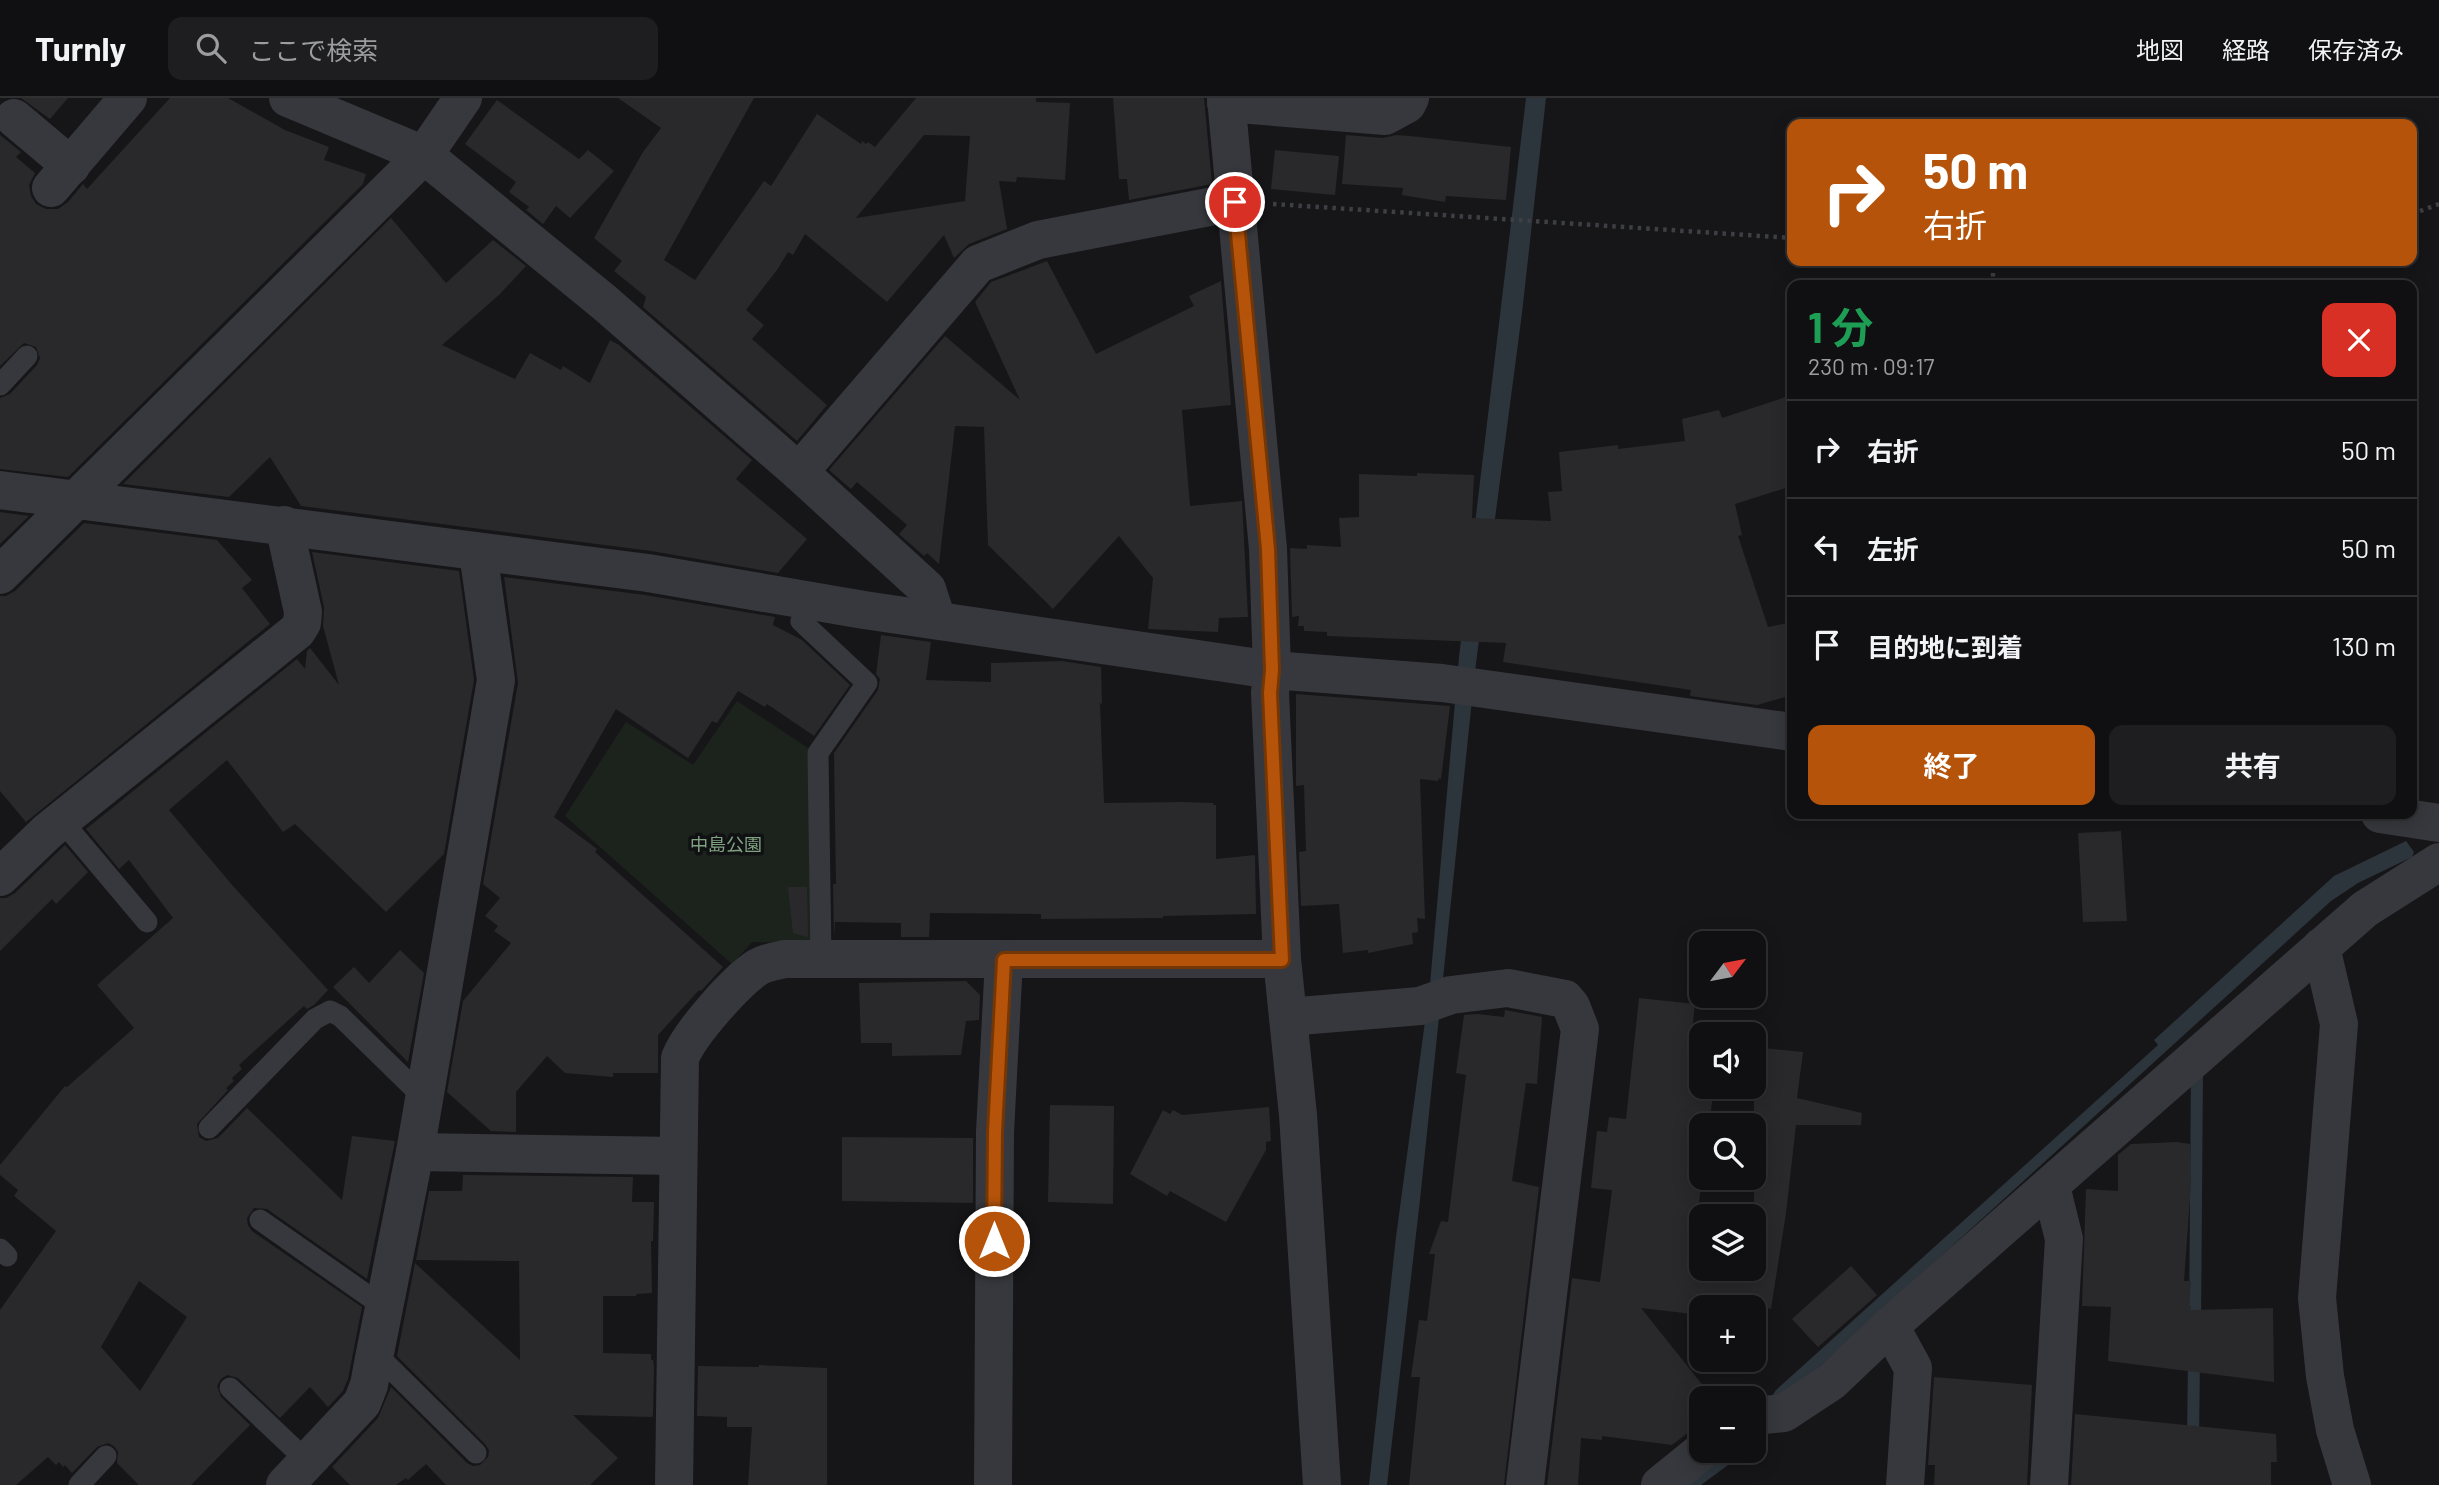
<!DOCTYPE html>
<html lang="ja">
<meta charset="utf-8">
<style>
body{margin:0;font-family:Barlow,"Noto Sans JP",sans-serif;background:#1e1e20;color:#f1f3f6;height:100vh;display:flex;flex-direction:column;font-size:26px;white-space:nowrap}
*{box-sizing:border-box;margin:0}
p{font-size:23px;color:#9c9d9f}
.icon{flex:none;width:38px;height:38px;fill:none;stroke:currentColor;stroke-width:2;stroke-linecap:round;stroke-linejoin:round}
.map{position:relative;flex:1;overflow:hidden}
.panel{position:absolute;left:1787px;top:182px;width:630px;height:539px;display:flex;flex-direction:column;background:#101012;border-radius:14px;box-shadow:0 4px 18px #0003,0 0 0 2px #303032}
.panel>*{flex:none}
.banner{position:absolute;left:1787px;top:21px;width:630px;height:147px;border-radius:14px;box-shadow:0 4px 18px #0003,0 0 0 2px #303032;background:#b45309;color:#fff;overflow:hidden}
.needle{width:46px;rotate:58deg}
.tools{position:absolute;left:1689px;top:833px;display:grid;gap:14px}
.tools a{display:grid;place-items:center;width:77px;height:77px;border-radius:14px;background:#101012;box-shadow:0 4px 18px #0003,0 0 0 2px #303032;font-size:35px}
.pin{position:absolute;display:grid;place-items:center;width:60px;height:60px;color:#fff;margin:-30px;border:4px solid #fff;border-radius:50%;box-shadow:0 2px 7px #0007}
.me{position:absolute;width:77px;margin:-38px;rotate:0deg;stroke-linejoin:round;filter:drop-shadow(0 0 5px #0008)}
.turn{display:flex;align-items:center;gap:24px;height:147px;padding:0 21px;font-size:32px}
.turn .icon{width:91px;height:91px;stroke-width:2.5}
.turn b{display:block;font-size:49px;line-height:60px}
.round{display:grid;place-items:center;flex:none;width:74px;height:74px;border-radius:14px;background:#1e1e20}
.summary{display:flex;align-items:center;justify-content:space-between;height:119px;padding:0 21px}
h1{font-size:42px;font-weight:700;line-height:52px;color:#1e9e55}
.action{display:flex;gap:14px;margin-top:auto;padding:14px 21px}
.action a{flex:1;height:80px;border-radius:14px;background:#b45309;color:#fff;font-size:28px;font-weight:700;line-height:80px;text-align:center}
.action a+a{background:#1e1e20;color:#f1f3f6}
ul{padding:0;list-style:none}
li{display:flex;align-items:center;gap:21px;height:98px;padding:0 21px;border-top:2px solid #303032}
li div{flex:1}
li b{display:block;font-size:26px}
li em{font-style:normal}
header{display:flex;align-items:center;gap:42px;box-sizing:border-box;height:98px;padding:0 35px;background:#101012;border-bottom:2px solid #303032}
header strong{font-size:33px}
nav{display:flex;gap:38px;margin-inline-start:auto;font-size:24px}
.search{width:490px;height:63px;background:#1e1e20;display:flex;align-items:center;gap:18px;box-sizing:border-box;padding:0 24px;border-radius:14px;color:#9c9d9f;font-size:26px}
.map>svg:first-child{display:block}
.green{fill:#1c231d}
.water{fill:#2c353c}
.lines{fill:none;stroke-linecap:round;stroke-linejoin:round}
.stream{stroke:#2c353c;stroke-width:12}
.building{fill:#29292c;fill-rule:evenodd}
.path{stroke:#3d3f44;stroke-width:4.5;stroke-dasharray:3.5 5;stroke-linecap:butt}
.service{stroke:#37383d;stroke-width:21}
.minor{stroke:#37383d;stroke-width:38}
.tertiary{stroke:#37383d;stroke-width:38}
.route-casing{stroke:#753606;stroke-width:18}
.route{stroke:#b45309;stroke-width:12}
.labels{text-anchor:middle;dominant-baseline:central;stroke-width:7;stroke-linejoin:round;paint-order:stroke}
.park-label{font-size:18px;fill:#7fa381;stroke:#111113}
</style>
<header>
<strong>Turnly</strong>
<div class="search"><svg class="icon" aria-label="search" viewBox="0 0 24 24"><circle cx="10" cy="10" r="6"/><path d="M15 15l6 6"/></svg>ここで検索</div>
<nav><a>地図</a><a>経路</a><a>保存済み</a></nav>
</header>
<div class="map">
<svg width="2439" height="1387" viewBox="0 0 2439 1387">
<rect width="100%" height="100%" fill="#161618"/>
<!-- green -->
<path class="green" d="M737,603L814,654L812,845L752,844L732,866L565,718L626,624L693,667Z"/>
<!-- water -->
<g class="water">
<path d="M1526,0H1546L1522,215L1475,573L1420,1102L1387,1387H1369L1396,1139L1430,886L1459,559Z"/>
<path d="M2406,743L2414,754L2412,759L2358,785L2331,803L1782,1303L1754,1347V1324L1776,1292L2158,947L2154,942L2334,778Z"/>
<path d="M1728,1353H1747L1701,1387H1687Z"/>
</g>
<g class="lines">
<!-- stream -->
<g class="stream">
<path d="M2195,1226L2197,971"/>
<path d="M2193,1345L2194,1258"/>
</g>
</g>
<!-- building -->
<g class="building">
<path d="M21,0H68L50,21Z"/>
<path d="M170,0H228L285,32L329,49L324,62L366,76L363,86L68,379L0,371V300L10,296L37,267L40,260L36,249L24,245L0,268V37L21,54L16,59L35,75L29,87L31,98L36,106L46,111H58L68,104L83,86L87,91Z"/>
<path d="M618,0H754L664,162L695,182L764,83L771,88L817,16L861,46L862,43L866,46L868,44L875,49L916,0H1036V4L1070,5L1065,82L1017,79L1016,84L999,83L1007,131L969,146L954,160L944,137L887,204L805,136L793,157L788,154L777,172L746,212L764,227L752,241L827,307L797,343L643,209L646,199L614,173L622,163L594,140L643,54L661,30ZM924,37L970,38L965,103L856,120Z"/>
<path d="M1113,0H1204L1212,86L1129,102L1127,81H1119Z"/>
<path d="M497,2L579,61L588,52L614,73L570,120L556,108L543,126L526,112L529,109L509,94L516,84L465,46Z"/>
<path d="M1346,37L1383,40L1396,37L1410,38L1511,49L1506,102L1446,98L1445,104L1402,97L1403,90L1342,86Z"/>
<path d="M1275,52L1339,58L1335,97L1271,91Z"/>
<path d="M391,120L446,185L493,142L526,168L500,196L442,247L515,281L530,255L561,272L563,268L590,285L610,242L619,247L752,362L736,381L807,441L778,475L651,453L301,408L270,359L229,399L123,386Z"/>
<path d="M1047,163L1096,256L1194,208L1189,198L1221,183L1231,307L1182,312L1190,408L1242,403L1248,519L1219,520L1218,534L1148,531L1153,480L1119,438L1053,511L988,447L984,329L955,328L939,466L927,455L924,458L899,436L907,427L857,384L851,391L829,372L945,238L1020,302L975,204L991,184Z"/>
<path d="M1792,297V388L1735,406L1742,437L1738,438L1768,529L1792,524V597L1757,607L1690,598L1691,592L1503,564L1506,545L1327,538V534L1304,533V528H1298L1299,518L1292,519L1290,450L1307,451V447L1341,449L1339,420L1359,419V376L1417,378V375L1474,377L1472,420L1551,423L1548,394L1562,393L1559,354L1618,347V351L1685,343L1682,321L1719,312L1722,320Z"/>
<path d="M0,414L29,418L0,446Z"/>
<path d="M84,425L217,442L252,482L242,490L270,526L26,724L0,693V498H6L15,493Z"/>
<path d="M312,454L459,473L474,582L444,756L386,814L295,726L283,734L227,662L169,712L233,788L328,892L314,907L307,911L304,908L239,967L242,971L232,980L234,983L226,990L228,992L197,1026L199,1039L206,1043L218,1040L247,1010L342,1102L352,1038L395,1043L367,1181L267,1111L254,1110L247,1120L248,1127L252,1133L362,1209L348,1281L343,1293L328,1309L310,1289L280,1320L238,1280L227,1277L221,1281L217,1288L221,1299L250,1327L191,1387H139L117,1365L118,1354L114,1348L108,1345L97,1349L72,1375L65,1367L63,1369L59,1364L56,1367L48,1359L16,1387H0V1212L56,1133L14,1098L18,1092L0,1077V1067L65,988L67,989L134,930L97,887L173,820L129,762L119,771L86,731L297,561L305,571L307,553L310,550L339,587L323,528L324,509ZM139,1183L187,1219L140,1293L101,1249Z"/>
<path d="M504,479L645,497L775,519L773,527L802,542L850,587L814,638L767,606L765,609L738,593L717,625L712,623L688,660L616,611L554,719L597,751L595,754L723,869L701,893L699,892L658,937V975H613V979L565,975L547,958L516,994V1034L491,1033L447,994L463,903L511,845L494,833L498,828L485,818L500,800L483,786L518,585Z"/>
<path d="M881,537L931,544L926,582L991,584V565L1062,563L1101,569L1102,606L1100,605L1104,705L1182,704L1213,705V707H1216V761L1255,757L1256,816L1163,818V820L1041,821V816L930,815L929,839H901V825L835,824L834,839L833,786H836L834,655L878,592L880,581L876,576Z"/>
<path d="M1296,596L1450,608L1441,681L1439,680L1438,683L1420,681L1425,821L1417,820L1418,834L1412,835L1413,846L1368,855V852L1343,855L1339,806L1301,808L1299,754L1306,753L1304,687L1296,688Z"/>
<path d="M2121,733L2127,823L2083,824L2078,735Z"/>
<path d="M65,747L88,774L56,806L52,801L0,853V800H6L15,795Z"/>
<path d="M788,789H807L808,839L793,835Z"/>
<path d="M400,852L424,875L408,964L333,889L354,869L369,885Z"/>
<path d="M966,883L980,897L979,922L966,923L961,957L892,958V945H861L859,885Z"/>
<path d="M1639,900L1695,906L1691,942L1697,944L1693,989H1714L1709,1027H1701L1702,1080L1691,1171H1754V949L1803,954L1797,1000L1862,1015L1861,1027H1796L1786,1115L1771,1211L1768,1210L1766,1226L1754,1224V1209H1701V1217L1641,1210L1709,1295L1701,1300V1325L1672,1347L1602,1338V1342L1581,1340L1578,1387H1547L1572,1180L1600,1184L1612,1092L1591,1090L1597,1033L1607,1034L1609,1019L1626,1021Z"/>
<path d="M1505,912L1542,919L1537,986L1526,985L1512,1083L1539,1089L1504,1387H1409L1420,1279H1411L1419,1222L1427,1223L1435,1156H1429L1441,1123L1448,1124L1466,977L1456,975L1464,917L1478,916L1504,919Z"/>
<path d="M1050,1007L1114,1008L1113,1106L1048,1104Z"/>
<path d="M1269,1009L1271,1043L1266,1044V1052L1226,1124L1170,1093L1167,1098L1130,1076L1163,1012L1170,1016L1173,1012L1182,1017Z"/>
<path d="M842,1039L973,1040V1105L842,1103Z"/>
<path d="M2177,1044L2190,1046L2191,1086L2184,1183H2191L2189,1208H2191V1212L2273,1210L2274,1284L2108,1263L2111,1209L2082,1208L2086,1091L2118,1093V1057L2131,1046Z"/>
<path d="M463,1077L633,1079L632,1104H654L653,1143H651L652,1195L637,1196L636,1198H603V1255L651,1256V1262H653L654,1268L653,1316L652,1319L573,1317L618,1360L590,1387H446L426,1366L408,1382L406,1380L396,1387H350L332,1369L378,1320L391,1289L467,1365L473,1368L480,1367L488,1359L489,1352L485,1346L397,1258L415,1165L520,1262L519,1163L416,1162L429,1093H462Z"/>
<path d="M1851,1168L1877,1197L1818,1249L1792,1221Z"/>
<path d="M759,1267L827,1270V1387H748L752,1329H727V1319L697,1318L698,1268L759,1269Z"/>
<path d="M1934,1279L2032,1287L2027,1387H1934L1935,1367H1928Z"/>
<path d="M2075,1316L2276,1336L2277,1364H2271V1387H2071Z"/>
</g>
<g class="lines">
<!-- path -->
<g class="path">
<path d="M1273,106L1792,140"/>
<path d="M2412,116L2439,106"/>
<path d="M1993,187V163"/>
</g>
<!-- service -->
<g class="service">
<path d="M0,287L27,258"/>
<path d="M809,503L801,523L867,585L818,655L821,861"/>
<path d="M62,723L147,824"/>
<path d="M209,1030L315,921L330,913L340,918L425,1001"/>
<path d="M260,1122L384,1209"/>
<path d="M0,1151L7,1158"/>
<path d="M375,1255L476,1355"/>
<path d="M230,1290L307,1363"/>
<path d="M79,1387L106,1358"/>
</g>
<!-- minor -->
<g class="minor">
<path d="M288,0L424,57L605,205L799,374L927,491L937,522"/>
<path d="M1226,5L1385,18L1407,6L1410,0"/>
<path d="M14,20L71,68"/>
<path d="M51,90L128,0"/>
<path d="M799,374L978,166L1038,142L1235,104"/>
<path d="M0,392L648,475L864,512L1272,572L1442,585L1792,634"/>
<path d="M0,477L424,57L463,0"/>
<path d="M2380,716L2439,725"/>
<path d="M0,779L48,733L297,533L302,525L303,514L284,427"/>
<path d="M2321,849L2339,926L2317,1200L2325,1278L2335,1332L2352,1387"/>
<path d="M1288,919L1420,908L1451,897L1508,890L1565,901L1571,908L1580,931L1525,1387"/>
<path d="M415,1054L678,1058"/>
<path d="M1890,1228L1913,1270L1905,1387"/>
<path d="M1754,1318L1784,1315L1831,1284L1890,1228L2365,811L2439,764"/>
<path d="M285,1387L362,1305L369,1287L375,1255L415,1054L496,582L478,454"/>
<path d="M674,1387L680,960C690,935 736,883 758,869C767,864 775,863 785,861H1282"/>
<path d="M993,1387L995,1034L1004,862"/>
<path d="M1660,1387L1702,1353"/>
<path d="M2049,1387L2064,1141L2051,1088"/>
</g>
<!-- tertiary -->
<path class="tertiary" d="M1226,0L1268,451L1272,572L1270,595L1282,861L1298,1017L1322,1387"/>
</g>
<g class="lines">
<!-- route casing -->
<g class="route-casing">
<path id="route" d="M994,1143L995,1034L1004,862H1282L1270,595L1272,572L1268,451L1235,104"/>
</g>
<!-- route -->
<use href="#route" class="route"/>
</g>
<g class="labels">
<!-- park labels -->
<g class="park-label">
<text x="726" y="746">中島公園</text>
</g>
</g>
</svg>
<div class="tools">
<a><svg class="needle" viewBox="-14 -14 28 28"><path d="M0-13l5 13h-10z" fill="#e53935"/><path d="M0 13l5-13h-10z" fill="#9c9d9f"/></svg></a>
<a><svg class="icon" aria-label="sound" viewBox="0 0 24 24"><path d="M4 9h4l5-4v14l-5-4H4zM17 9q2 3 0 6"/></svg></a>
<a><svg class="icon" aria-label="search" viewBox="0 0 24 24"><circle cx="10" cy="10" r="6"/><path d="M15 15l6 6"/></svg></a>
<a><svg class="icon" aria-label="layers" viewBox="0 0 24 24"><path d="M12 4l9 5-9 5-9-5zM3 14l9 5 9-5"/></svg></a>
<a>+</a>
<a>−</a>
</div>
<div class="pin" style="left:1235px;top:104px;background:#d93025"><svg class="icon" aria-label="arrive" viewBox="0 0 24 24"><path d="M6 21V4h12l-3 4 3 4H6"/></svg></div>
<svg class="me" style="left:994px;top:1143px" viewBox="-20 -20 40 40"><circle r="17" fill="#b45309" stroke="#fff" stroke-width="3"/><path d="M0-11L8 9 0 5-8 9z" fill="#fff"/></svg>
<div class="banner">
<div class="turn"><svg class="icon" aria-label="right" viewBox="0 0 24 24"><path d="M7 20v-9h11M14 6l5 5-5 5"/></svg><div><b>50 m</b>右折</div></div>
</div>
<section class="panel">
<div class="summary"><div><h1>1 分</h1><p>230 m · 09:17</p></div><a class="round" style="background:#d93025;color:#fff"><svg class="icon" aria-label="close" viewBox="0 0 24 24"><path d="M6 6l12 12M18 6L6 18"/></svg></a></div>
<ul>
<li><svg class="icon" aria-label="right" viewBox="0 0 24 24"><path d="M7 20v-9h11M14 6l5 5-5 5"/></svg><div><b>右折</b></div><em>50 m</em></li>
<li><svg class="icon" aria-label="left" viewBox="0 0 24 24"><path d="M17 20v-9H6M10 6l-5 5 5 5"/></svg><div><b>左折</b></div><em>50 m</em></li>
<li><svg class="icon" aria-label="arrive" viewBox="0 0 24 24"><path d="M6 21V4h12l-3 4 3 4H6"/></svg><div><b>目的地に到着</b></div><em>130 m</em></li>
</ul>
<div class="action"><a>終了</a><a>共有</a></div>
</section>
</div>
